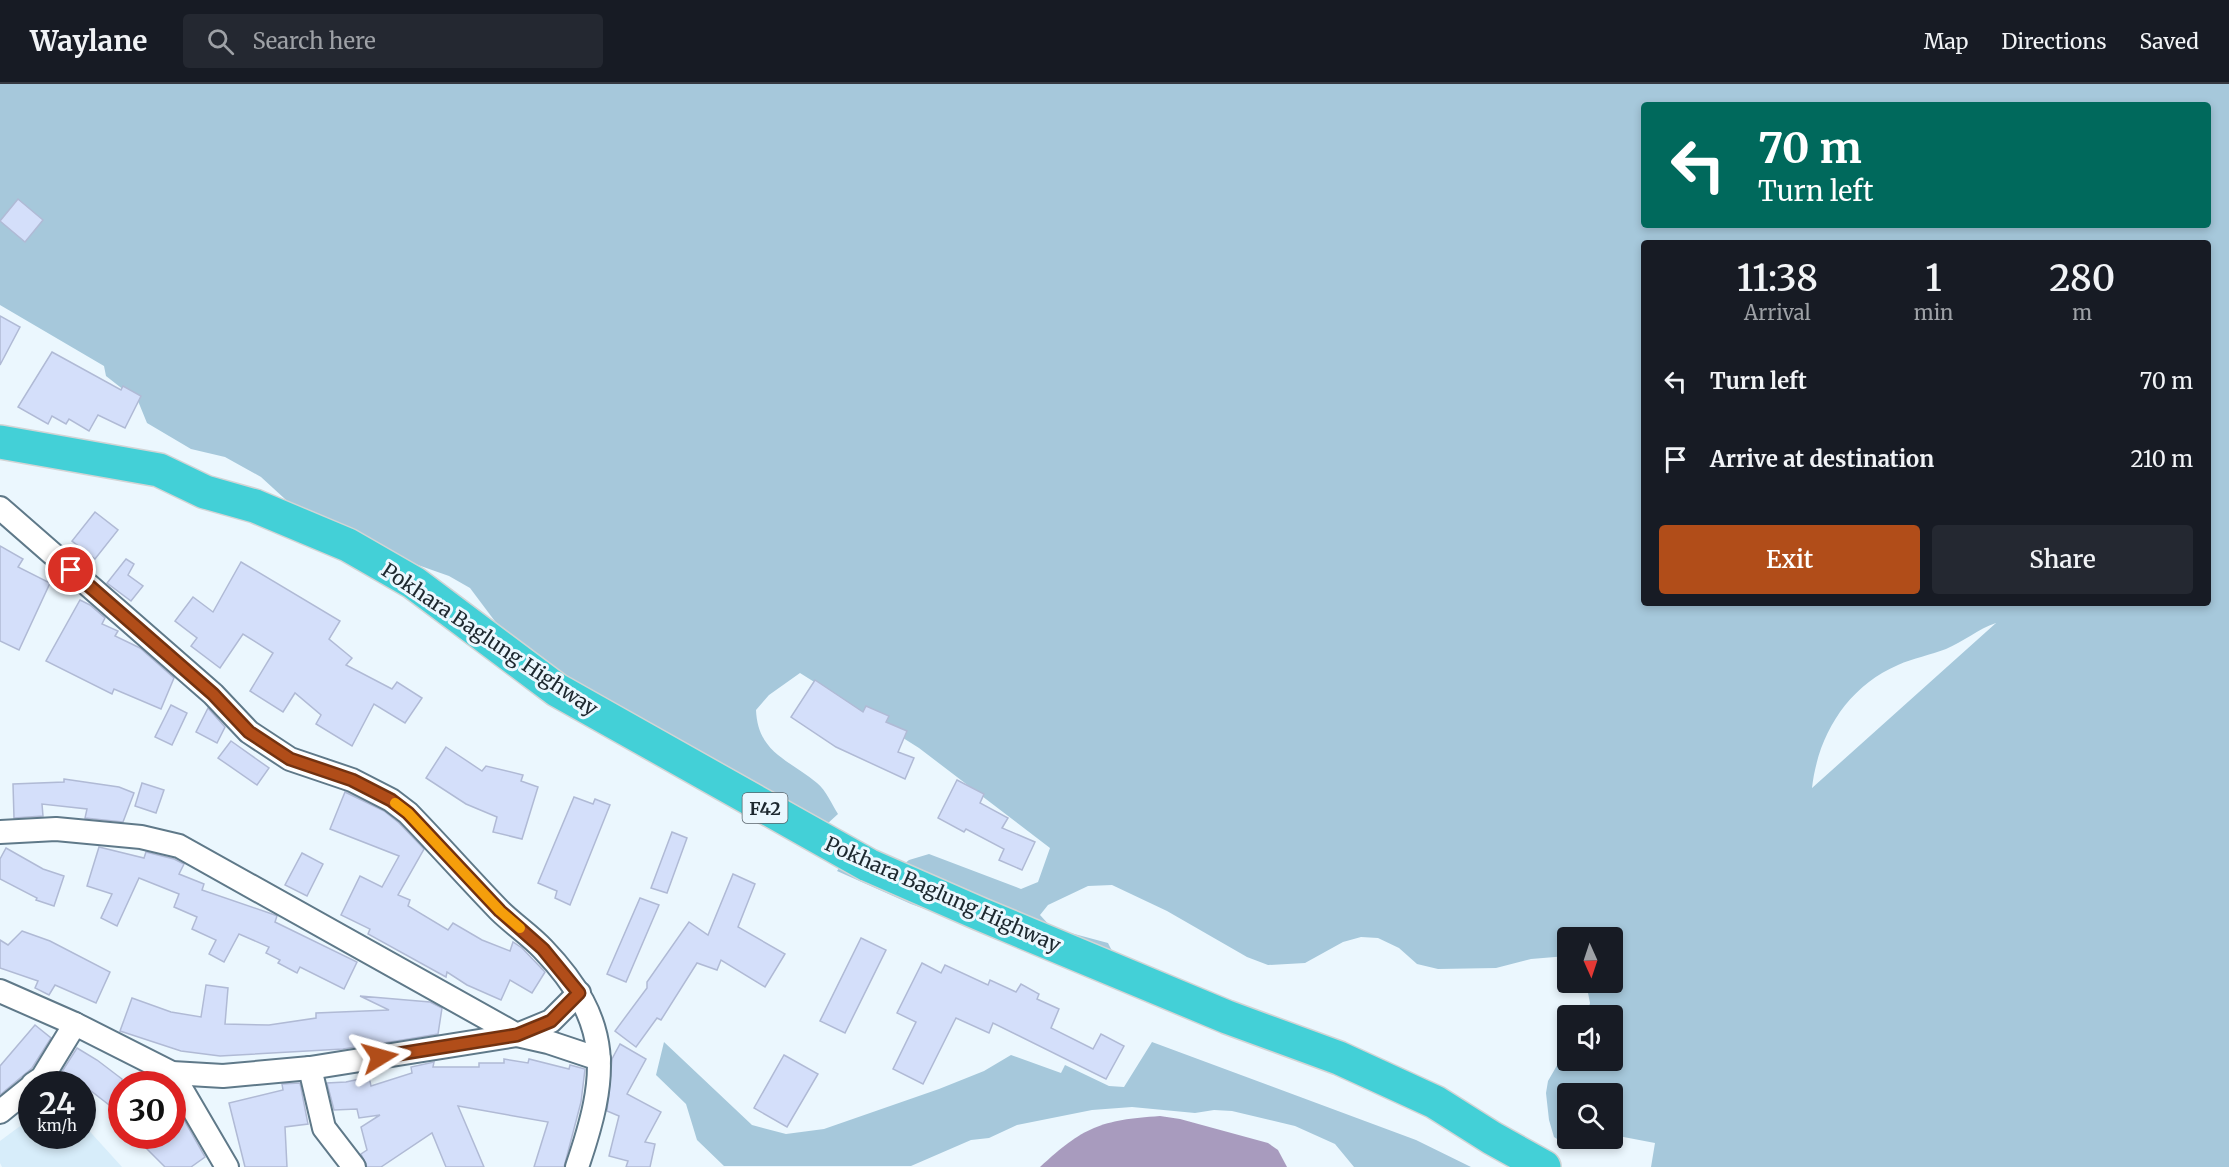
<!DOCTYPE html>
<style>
body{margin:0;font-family:Merriweather,serif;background:#242831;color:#f1f3f6;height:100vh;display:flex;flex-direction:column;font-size:22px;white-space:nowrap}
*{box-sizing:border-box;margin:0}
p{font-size:20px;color:#9ea1a6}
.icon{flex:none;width:33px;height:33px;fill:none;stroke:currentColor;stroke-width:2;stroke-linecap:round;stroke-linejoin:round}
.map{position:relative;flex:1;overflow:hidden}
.sheet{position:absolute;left:1641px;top:156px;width:570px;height:366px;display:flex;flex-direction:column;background:#171b24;border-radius:6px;box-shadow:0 3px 9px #0003}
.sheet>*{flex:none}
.hud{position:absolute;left:1641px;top:18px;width:570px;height:126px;border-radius:6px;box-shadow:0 3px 9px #0003;background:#00695c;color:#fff;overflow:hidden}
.needle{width:39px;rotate:177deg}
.fabs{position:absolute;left:1557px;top:843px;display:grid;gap:12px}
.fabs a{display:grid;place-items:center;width:66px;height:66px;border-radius:6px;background:#171b24;box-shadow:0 3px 9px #0003;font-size:30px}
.speed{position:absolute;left:18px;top:987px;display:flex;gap:12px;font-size:30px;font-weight:700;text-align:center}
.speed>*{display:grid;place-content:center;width:78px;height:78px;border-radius:50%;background:#171b24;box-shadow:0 3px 9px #0003;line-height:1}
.speed small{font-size:15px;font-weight:400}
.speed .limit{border:9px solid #d22;background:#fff;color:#111}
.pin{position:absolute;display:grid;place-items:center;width:51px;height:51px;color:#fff;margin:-26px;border:3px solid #fff;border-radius:50%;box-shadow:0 2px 6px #0007}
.me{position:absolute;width:66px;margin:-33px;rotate:82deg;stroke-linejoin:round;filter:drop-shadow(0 0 4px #0008)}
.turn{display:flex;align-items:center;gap:21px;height:126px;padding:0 18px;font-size:27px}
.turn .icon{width:78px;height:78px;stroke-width:2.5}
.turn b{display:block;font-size:42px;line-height:51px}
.eta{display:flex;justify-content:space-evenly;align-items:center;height:102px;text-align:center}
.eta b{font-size:36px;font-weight:600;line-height:42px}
.button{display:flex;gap:12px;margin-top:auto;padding:12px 18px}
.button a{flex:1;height:69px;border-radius:6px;background:#b14d19;color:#fff;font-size:24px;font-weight:600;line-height:69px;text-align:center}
.button a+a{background:#242831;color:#f1f3f6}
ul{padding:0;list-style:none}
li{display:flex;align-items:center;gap:18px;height:78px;padding:0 18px}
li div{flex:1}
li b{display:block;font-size:22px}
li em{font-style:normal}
header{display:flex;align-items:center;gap:36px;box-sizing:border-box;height:84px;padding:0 30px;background:#171b24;border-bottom:2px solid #363941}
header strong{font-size:28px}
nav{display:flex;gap:33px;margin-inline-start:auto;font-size:21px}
.search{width:420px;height:54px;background:#242831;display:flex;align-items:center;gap:15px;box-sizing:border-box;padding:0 21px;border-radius:6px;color:#9ea1a6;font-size:22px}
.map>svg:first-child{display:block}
.built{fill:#d7edfa}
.green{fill:#a6c8db;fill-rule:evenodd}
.water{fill:#a89bbe}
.building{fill:#d4dffa;stroke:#b0bad5;stroke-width:1.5}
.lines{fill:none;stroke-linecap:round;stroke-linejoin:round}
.minor-casing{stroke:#5f7989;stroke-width:26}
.highway-casing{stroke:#d2d4d5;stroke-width:36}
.minor{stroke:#fff;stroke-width:22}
.highway{stroke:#43d0d7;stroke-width:33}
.route-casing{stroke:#733210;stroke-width:15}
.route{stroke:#b14d19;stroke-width:10}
.slow{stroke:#f59e0b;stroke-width:10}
.labels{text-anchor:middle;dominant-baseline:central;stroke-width:6;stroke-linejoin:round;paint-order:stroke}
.shield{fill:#ebf7fe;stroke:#5b666d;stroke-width:1.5}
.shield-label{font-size:18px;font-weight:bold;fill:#1d282f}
.street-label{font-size:20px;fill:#1d282f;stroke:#ebf7fe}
</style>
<header>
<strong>Waylane</strong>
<div class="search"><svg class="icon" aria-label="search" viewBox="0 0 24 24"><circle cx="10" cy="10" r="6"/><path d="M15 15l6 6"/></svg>Search here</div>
<nav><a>Map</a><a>Directions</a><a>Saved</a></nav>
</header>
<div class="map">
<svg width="2229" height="1083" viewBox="0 0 2229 1083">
<rect width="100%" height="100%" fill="#ebf7fe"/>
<!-- built -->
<path class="built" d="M31,1034L32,1052H82L83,1040L122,1083H2L0,1079V1057Z"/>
<!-- green -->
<g class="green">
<path d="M0,0H2229V1083H1651L1655,1059L1613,1051L1612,1010H1568V1054L1578,1055L1568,1062L1554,1053L1549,1036L1546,1009L1548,997L1567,964L1568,976H1612V932L1587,931L1590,919L1586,899L1612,898V854H1568L1567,872L1531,875L1496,884L1438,885L1417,880L1399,864L1378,854L1361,853L1343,858L1305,879L1268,881L1247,873L1167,827L1112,801L1088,802L1048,821L1040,831L1052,844L1108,859L1116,875H1065L911,820L837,787L842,780L894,788L909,776L929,770L1021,805L1038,798L1050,764L919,664L800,589L769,611L756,626C758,669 788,675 817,699C826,706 832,721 838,730L827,740L702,668L687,692L503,548L470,504L449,492L415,480L375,474L321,448L261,393L225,373L191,365L147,339L138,317L106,292L104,282L0,221ZM1644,21H2208V141H1644ZM1644,159H2208V519H1644ZM1996,539L1812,704C1818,651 1847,603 1898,581C1913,574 1931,571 1946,565C1963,558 1978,545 1996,539Z"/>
<path d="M664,958L752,1041L786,1050L824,1045L939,1005L984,987L1011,971L1061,989L1065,981L1109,1002L1124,1003L1152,958L1416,1056L1471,1083H1354L1335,1060L1295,1042L1232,1027L1214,1026L1195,1029L1132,1023L1092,1026L1017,1041L989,1054L971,1056L911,1082H724L697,1056L686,1020L656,991Z"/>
</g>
<!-- water -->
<path class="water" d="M1160,1032L1180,1035L1268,1059L1278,1066L1287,1083H1040C1083,1043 1101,1036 1160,1032Z"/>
<!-- building -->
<g class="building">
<path d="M18,115L43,136L25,158L0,137Z"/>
<path d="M0,232L20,243L0,281Z"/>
<path d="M52,268L121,306L123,302L141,312L125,344L98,331L89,347L69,335L66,340L52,332L48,340L18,323Z"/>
<path d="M95,428L118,446L95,475L72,457Z"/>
<path d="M0,462L23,475L18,483L50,499L19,566L0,557Z"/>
<path d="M126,475L134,480L128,491L143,502L131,517L107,499Z"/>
<path d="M241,478L340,537L329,555L352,574L346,581L392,605L397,598L422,614L405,639L374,620L352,662L316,640L321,631L295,609L283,628L250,607L273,569L243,550L220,584L191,562L197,554L175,537L193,513L213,528Z"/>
<path d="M80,516L90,521L105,534L102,540L118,547L115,552L140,564L174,594L161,625L114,605L112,610L46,577Z"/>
<path d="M815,596L863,628L866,622L889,632L886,638L907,647L898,668L914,674L905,695L836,663L791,633Z"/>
<path d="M171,621L187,629L172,661L155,653Z"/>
<path d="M208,624L225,643L217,659L196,648Z"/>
<path d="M231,657L269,684L257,701L218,674Z"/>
<path d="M446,663L482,687L486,682L523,691L521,697L538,703L522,755L493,748L497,733L466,720L426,694Z"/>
<path d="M64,695L119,703L134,709L123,738L85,734L87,725L42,720L43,732L14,734L13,700L64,698Z"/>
<path d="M957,696L984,710L980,719L1008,734L1002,744L1035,758L1022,786L999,776L1004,765L966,745L964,748L938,734Z"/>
<path d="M142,699L164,706L156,729L135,722Z"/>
<path d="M345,708L384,727L399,739L424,765L398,811L410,816L408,822L448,846L453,839L482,856L510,867L513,858L522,864L545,888L532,909L510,896L501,916L467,901L447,888L446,893L368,850L370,845L341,831L360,792L382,803L399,772L330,745Z"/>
<path d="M574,713L593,720L595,715L610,721L570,821L555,814L557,807L538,799Z"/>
<path d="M672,748L687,754L667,809L651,804Z"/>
<path d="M99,763L144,774L146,768L174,775L184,780L179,790L204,800L202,806L275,831L277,832L275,838L357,878L344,905L300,883L297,889L278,879L280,876L266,869L269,863L239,850L224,878L209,870L216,856L192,845L197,833L174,823L179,810L139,794L117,842L101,834L112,810L87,802Z"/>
<path d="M6,764L43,785L64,792L54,822L36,816L37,814L0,795V775Z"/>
<path d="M302,769L323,780L307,812L285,801Z"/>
<path d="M733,790L755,800L738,843L785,870L765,903L721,876L717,886L697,879L661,936L657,934L636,963L615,947L647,904V898L689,838L708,851Z"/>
<path d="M640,814L659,821L626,898L607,890Z"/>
<path d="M22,847L50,857L110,888L96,919L55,901L49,911L35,904L38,897L0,884V856L8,861Z"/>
<path d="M861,854L886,866L845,949L820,937Z"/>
<path d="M922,879L941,889L945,881L988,901L990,896L1016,908L1021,900L1039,910L1037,915L1059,925L1051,944L1093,965L1101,950L1124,962L1106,995L993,939L989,949L956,934L923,1000L893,985L916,938L897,929Z"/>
<path d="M206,901L228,904L225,940L269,941L316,934V929L389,926L360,912L430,918L442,924L438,950L378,960L361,958L362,962L343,965L220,972L181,967L120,947L132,914L171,928L201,933Z"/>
<path d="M35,941L51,954L32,984L0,1011V982Z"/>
<path d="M620,960L646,975L627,1010L661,1028L645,1058L655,1060L650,1083H626L628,1077L609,1072L619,1032L607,1027L612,975Z"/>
<path d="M77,964L97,976L122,995V1012L113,1024L82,1000H54Z"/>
<path d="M784,971L818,990L787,1043L754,1024Z"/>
<path d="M504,975L528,979L529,975L569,985L570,981L585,985L581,1018L564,1083H534L548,1038L458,1022L484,1083H446L432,1049L381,1083H367L361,1070L367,1066L361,1043L380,1031L359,1034L357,1025L334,1026L327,999L346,998L369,993L371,1002L412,989L411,983L434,978L433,983H479V979H504Z"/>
<path d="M300,999L308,1040L285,1043L287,1083H245L229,1019L283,1006L282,1000Z"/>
<path d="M184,1036L205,1073L191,1083H165L134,1052H172V1046Z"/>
</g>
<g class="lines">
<!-- minor casing -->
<g class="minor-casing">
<g id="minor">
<path d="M0,424L213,610L249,648L290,675L352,696L391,716L408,729C439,761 468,794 499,826C513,840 530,851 543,865C614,939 608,992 577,1083"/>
<path d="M0,748L56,745L141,753L179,762L517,951L548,958L599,975"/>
<path d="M0,907L75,940L172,989L223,992L310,984L517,951L551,937L579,909"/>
<path d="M310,984L324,1044L354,1083"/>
<path d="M172,989L227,1083"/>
<path d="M33,1000L42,994L75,940"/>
<path d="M0,1028L32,1002"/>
</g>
</g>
<!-- highway casing -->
<g class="highway-casing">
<path id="highway" d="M0,358L159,386L205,408L255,422L348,461L414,499L557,606L868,781L980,830L1227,933L1339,974L1435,1018L1492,1054L1544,1083"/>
</g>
<!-- minor -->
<use href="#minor" class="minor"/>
<!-- highway -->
<use href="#highway" class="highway"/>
</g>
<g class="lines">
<!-- route casing -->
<g class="route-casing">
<path id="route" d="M71,486L213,610L249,648L290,675L352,696L391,716L408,729L500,827L543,865L579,909L551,937L517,951L380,973"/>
</g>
<!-- route -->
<use href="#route" class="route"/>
<!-- slow -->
<path class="slow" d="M395,719L408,729L500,827L520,844"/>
</g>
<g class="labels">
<!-- shield labels -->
<rect class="shield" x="742.5" y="709" width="45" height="30" rx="4.5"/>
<g class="shield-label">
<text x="765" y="724">F42</text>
</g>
<!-- street labels -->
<g class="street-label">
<text transform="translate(490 555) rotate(34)">Pokhara Baglung Highway</text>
<text transform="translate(943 810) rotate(24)">Pokhara Baglung Highway</text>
</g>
</g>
</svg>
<div class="fabs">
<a><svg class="needle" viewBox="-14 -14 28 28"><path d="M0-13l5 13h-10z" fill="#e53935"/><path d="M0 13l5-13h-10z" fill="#9ea1a6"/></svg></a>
<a><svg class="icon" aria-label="sound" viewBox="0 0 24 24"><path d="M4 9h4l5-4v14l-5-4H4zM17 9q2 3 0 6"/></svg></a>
<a><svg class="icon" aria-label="search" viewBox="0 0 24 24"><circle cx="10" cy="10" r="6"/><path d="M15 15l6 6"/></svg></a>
</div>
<div class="speed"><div>24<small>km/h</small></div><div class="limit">30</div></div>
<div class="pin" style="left:71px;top:486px;background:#d93025"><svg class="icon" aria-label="arrive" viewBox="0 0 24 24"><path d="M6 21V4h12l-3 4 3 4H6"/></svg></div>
<svg class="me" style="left:380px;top:973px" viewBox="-20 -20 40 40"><path d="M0-17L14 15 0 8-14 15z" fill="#b14d19" stroke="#fff" stroke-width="4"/></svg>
<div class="hud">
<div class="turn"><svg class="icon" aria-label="left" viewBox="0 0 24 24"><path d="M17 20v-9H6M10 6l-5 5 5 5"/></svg><div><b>70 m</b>Turn left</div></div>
</div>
<section class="sheet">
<div class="eta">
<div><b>11:38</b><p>Arrival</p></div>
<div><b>1</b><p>min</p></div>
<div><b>280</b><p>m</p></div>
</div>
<ul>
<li><svg class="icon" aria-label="left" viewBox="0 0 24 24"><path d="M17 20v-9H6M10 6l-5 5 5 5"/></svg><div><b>Turn left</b></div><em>70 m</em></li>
<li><svg class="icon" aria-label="arrive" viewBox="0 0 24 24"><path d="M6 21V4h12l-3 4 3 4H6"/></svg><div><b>Arrive at destination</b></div><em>210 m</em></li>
</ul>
<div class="button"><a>Exit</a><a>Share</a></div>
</section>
</div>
